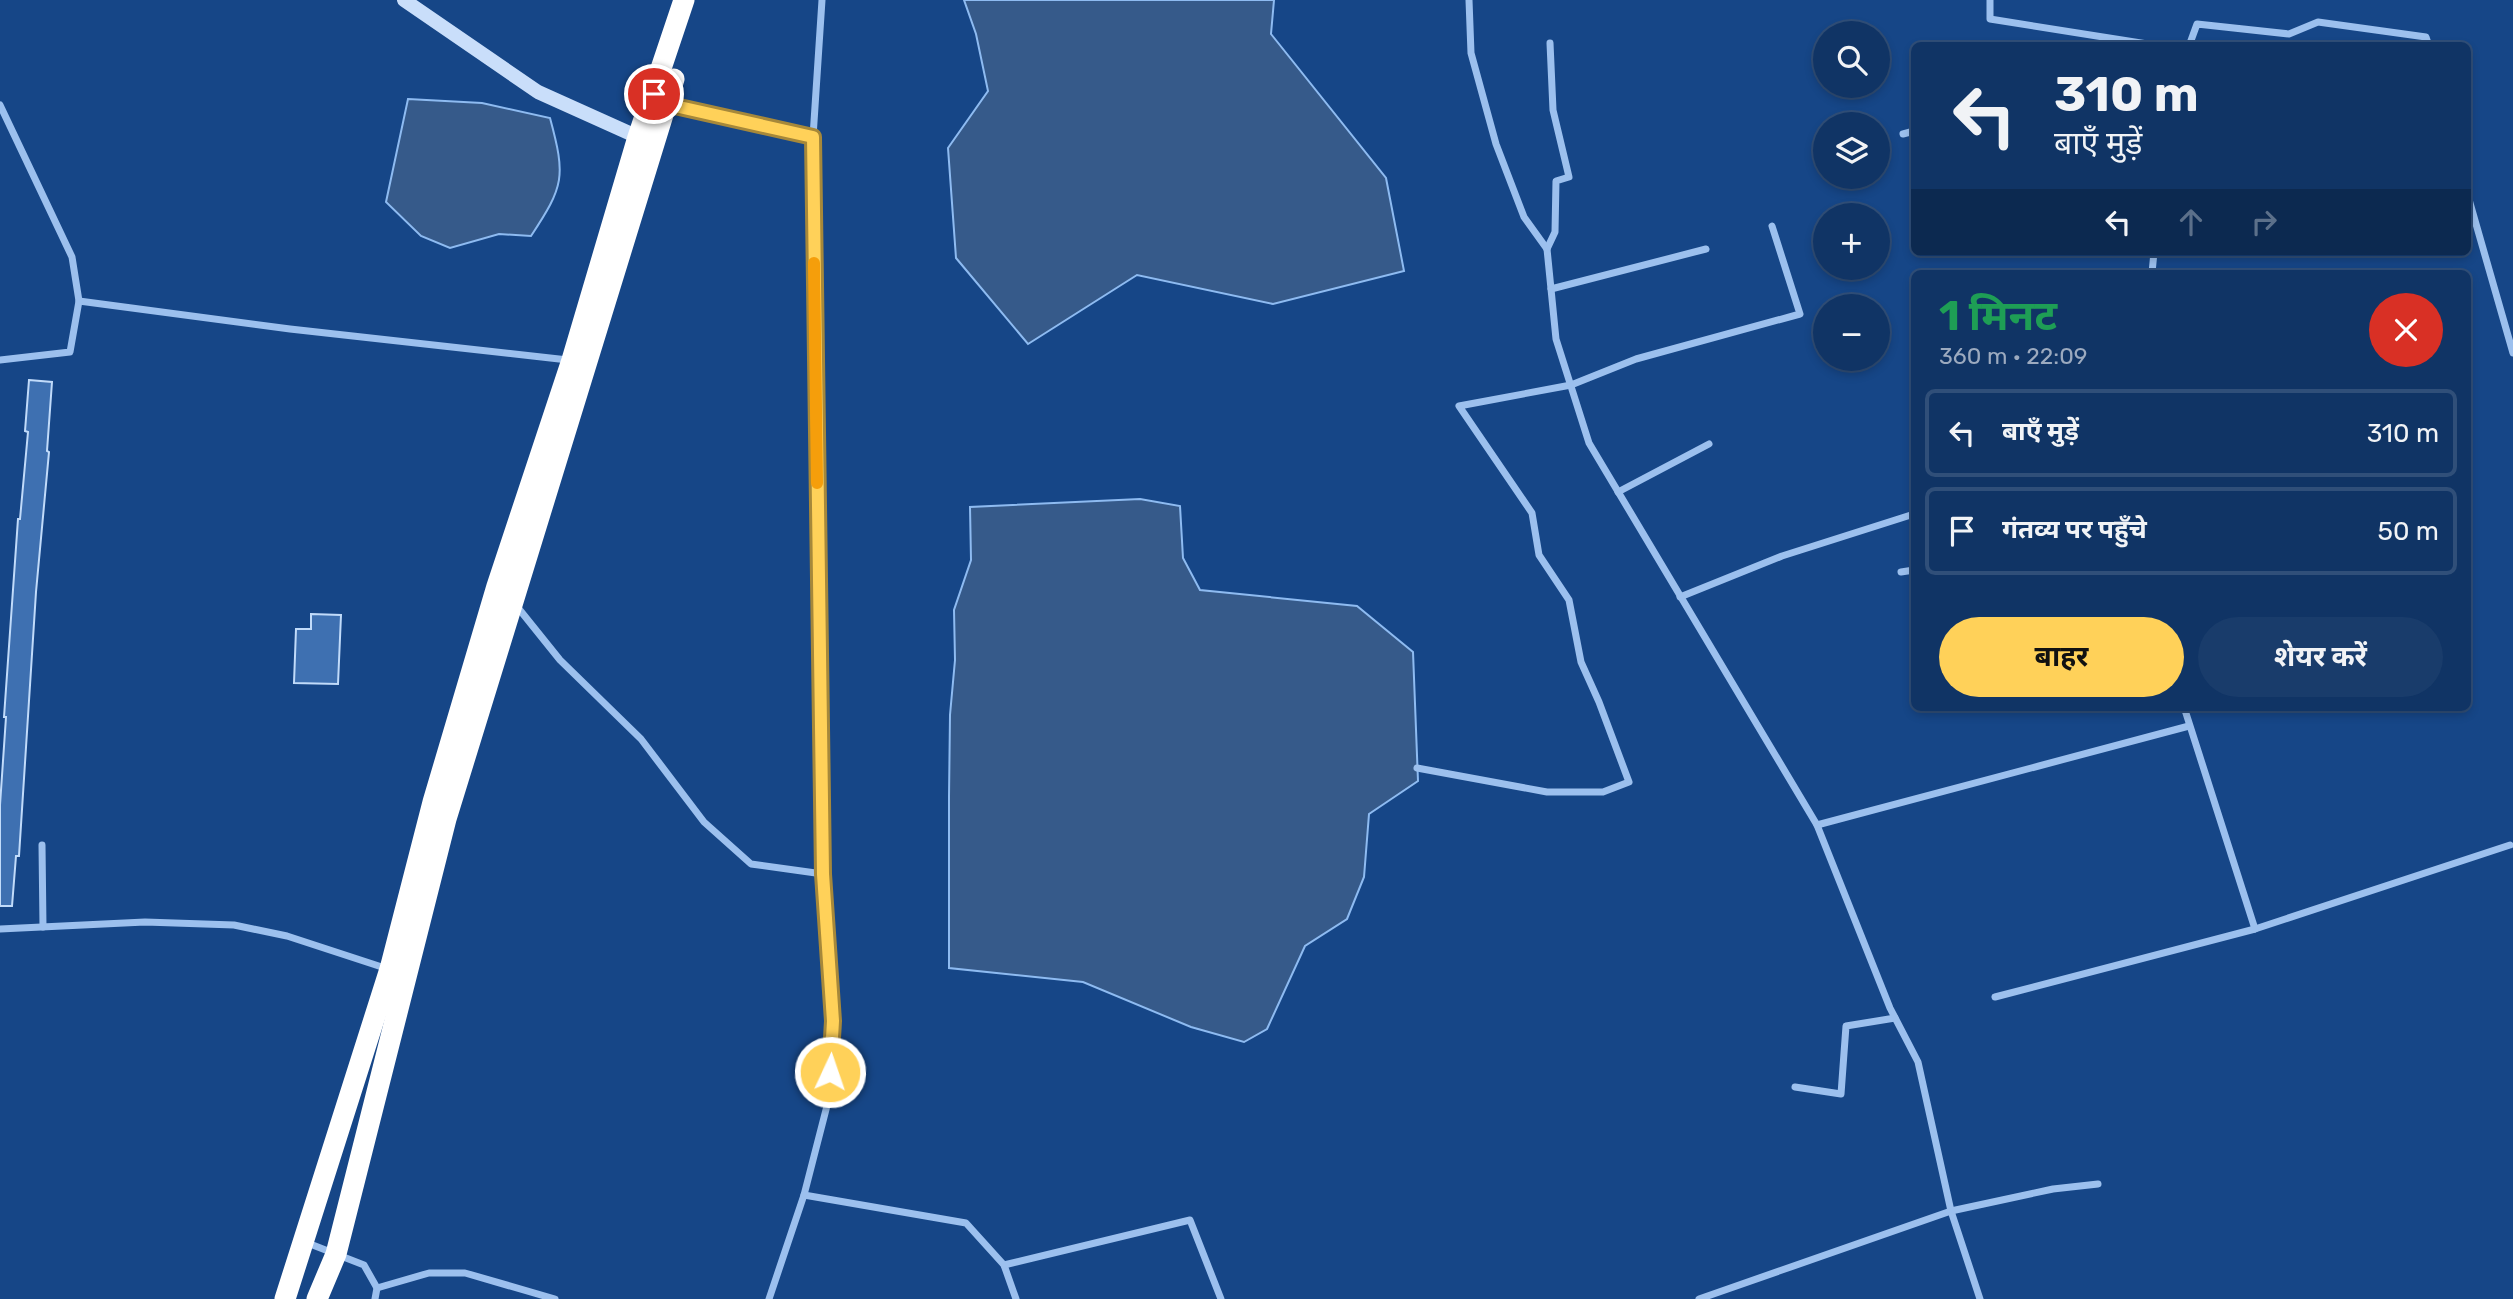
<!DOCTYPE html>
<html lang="hi">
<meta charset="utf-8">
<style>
body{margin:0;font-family:Rubik,"Noto Sans Devanagari",sans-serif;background:#193c6b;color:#f1f3f6;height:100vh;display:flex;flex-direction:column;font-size:26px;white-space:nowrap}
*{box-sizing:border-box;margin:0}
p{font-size:23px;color:#9caabf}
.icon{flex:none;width:38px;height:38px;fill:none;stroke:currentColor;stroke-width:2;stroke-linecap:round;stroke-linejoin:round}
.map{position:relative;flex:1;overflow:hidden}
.side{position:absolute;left:1911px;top:270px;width:560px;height:441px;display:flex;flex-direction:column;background:#103465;border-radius:10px;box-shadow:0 4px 10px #0003,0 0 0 2px #304f79}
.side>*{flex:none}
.hud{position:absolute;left:1911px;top:42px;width:560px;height:214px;border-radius:10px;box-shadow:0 4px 10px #0003,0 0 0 2px #304f79;background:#103465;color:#f1f3f6;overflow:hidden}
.tools{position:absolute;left:1813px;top:21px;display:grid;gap:14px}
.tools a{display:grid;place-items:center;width:77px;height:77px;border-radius:50%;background:#103465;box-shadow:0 4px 10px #0003,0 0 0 2px #304f79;font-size:35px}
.pin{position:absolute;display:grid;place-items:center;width:60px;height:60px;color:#fff;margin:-30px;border:4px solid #fff;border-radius:50%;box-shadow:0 2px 7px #0007}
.me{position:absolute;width:77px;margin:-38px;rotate:3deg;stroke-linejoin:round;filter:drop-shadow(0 0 5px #0008)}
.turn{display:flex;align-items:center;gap:24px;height:147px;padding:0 28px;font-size:32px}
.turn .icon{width:91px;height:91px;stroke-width:2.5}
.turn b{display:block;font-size:49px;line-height:60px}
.lanes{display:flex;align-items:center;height:66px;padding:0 28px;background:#0003;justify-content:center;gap:35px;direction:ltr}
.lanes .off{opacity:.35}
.round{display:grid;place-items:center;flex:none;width:74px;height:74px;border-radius:37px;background:#193c6b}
.summary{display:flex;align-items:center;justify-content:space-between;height:119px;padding:0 28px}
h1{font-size:42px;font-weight:700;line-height:52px;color:#1e9e55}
.primary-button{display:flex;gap:14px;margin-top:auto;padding:14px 28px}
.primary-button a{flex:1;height:80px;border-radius:42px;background:#ffd159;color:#111;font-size:28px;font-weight:700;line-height:80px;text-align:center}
.primary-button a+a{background:#193c6b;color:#f1f3f6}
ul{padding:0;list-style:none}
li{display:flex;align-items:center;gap:21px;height:88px;margin:0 14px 10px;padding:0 14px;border:4px solid #304f79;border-radius:10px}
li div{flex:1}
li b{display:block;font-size:26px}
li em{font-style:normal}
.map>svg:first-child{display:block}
.water{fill:#365a8a;stroke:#8ebbf1;stroke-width:2}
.building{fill:#3e70b1;stroke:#c1dbfa;stroke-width:2}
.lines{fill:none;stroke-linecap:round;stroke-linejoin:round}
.street{stroke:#9cc0ee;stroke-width:7}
.secondary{stroke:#c9defa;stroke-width:14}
.highway{stroke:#fff;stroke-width:21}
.route-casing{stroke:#a6883a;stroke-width:18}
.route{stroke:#ffd159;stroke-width:12}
.slow{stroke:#f59e0b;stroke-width:12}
</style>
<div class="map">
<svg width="2513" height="1299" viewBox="0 0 2513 1299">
<rect width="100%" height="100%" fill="#164687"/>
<!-- water -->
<g class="water">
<path d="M964,0H1274L1271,34L1386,178L1404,271L1273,304L1137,275L1028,344L956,258L948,148L988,91L976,34Z"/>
<path d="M408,99L482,103L550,118C566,177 564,186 531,236L499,234L450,248L421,236L386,202Z"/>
<path d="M1140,499L1180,506L1183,558L1200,590L1357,606L1413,652L1418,781L1369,814L1364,877L1347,919L1305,946L1267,1029L1244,1042L1191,1027L1083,982L949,968V797L950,715L955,660L954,610L971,560L970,507Z"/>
</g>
<!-- building -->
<g class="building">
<path d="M29,380L52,382L47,451L49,452L36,592L19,856H16L12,906H0V805L6,717H4L18,519H20L28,432L25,431Z"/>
<path d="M311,614L341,615L338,684L294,683L296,629H311Z"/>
</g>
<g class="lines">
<!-- street -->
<g class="street">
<path d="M1469,0L1471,53L1496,144L1524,217L1547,249L1556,339L1589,443L1817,825"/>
<path d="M1990,0V19L2160,46"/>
<path d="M2189,46L2197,24L2289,34L2318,22L2426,37L2429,46"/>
<path d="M0,105L72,257L79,301L70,352L0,360"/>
<path d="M668,105L813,137L823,874L833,1021L829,1098L804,1195L769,1299"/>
<path d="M1903,134L1914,131"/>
<path d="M813,137L822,0"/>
<path d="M2468,196L2513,353"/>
<path d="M1547,249L1555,232L1556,181L1569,177L1553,110L1550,43"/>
<path d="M2152,273L2154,252"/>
<path d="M1551,289L1706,249"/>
<path d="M79,301L290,329L568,360"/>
<path d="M1618,492L1709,444"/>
<path d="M1901,572L1914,570"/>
<path d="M1680,597L1782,556L1914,514"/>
<path d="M515,604L560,660L641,739L704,822L751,864L823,874"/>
<path d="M2184,707L2255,929"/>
<path d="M1417,768L1547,792H1603L1629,782L1599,702L1581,662L1569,600L1539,555L1532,513L1459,406L1571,385L1636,359L1800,314L1772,226"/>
<path d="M42,845L43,927"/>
<path d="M0,929L145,922L234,925L287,936L388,969"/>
<path d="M1995,997L2255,929L2510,845"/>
<path d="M1795,1087L1841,1094L1846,1026L1895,1018"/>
<path d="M804,1195L966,1223L1004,1265L1016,1299"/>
<path d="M305,1242L364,1265L377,1288L375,1299"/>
<path d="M1004,1265L1190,1220L1221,1299"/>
<path d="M377,1288L429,1273H465L555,1299"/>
<path d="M1699,1299L1951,1211L2053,1189L2098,1184"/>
<path d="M1980,1299L1951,1211L1918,1062L1890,1008L1817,825L2189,726"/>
</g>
<!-- secondary -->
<path class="secondary" d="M404,0L538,92L638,137"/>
<!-- highway -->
<g class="highway">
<path d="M285,1299L390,969L433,802L497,586L572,360L638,137L684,0"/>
<path d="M317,1299L336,1254L446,819L674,79"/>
</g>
</g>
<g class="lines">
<!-- route casing -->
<g class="route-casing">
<path id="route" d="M654,94L666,104L813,137L823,874L833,1021L830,1072"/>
</g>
<!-- route -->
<use href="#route" class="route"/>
<!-- slow -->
<path class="slow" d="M814,263L817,483"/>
</g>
</svg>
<div class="tools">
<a><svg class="icon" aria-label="search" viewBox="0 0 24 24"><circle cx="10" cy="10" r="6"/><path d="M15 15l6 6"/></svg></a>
<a><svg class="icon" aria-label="layers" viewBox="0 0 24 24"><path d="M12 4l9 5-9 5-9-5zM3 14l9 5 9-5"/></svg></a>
<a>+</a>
<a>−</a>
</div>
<div class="pin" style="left:654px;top:94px;background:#d93025"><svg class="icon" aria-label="arrive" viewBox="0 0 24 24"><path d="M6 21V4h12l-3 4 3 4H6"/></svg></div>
<svg class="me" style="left:830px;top:1072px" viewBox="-20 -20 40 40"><circle r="17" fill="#ffd159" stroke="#fff" stroke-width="3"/><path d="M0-11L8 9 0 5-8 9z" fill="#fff"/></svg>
<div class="hud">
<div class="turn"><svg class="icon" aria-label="left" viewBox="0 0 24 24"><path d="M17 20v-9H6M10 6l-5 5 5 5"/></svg><div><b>310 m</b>बाएँ मुड़ें</div></div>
<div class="lanes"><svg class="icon" aria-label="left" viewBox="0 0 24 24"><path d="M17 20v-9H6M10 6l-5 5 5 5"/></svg><svg class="icon off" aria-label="ahead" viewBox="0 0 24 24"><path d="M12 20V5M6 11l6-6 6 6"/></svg><svg class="icon off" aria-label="right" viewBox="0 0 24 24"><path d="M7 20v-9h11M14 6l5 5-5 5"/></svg></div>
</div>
<section class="side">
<div class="summary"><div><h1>1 मिनट</h1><p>360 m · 22:09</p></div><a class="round" style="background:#d93025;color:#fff"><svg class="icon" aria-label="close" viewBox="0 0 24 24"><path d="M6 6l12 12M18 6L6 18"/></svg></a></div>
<ul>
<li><svg class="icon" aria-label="left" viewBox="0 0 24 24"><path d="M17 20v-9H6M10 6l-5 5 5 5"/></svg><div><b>बाएँ मुड़ें</b></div><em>310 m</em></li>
<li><svg class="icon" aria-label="arrive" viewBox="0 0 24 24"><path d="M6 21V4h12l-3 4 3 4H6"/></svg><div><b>गंतव्य पर पहुँचे</b></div><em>50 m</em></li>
</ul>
<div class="primary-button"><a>बाहर</a><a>शेयर करें</a></div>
</section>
</div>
